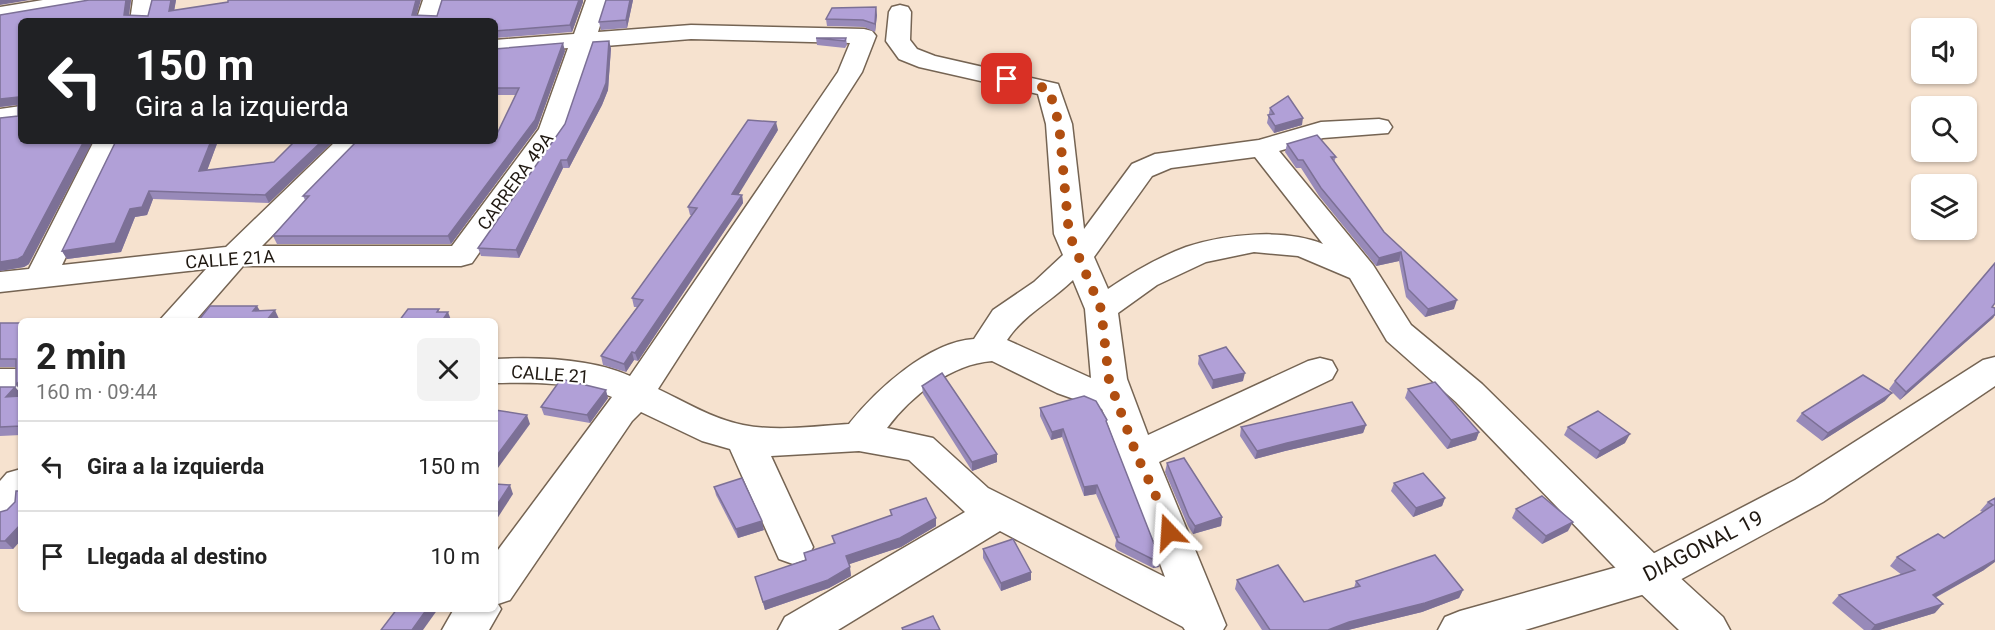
<!DOCTYPE html>
<html lang="es">
<meta charset="utf-8">
<style>
body{margin:0;font-family:Roboto,sans-serif;background:#f2f2f2;color:#222;height:100vh;display:flex;flex-direction:column;font-size:22px;white-space:nowrap}
*{box-sizing:border-box;margin:0}
p{font-size:20px;color:#767676}
.icon{flex:none;width:33px;height:33px;fill:none;stroke:currentColor;stroke-width:2;stroke-linecap:round;stroke-linejoin:round}
.map{position:relative;flex:1;overflow:hidden}
.panel{position:absolute;left:18px;top:318px;width:480px;height:294px;display:flex;flex-direction:column;background:#fff;border-radius:9px;box-shadow:0 2px 4px #0004}
.panel>*{flex:none}
.guide{position:absolute;left:18px;top:18px;width:480px;height:126px;border-radius:9px;box-shadow:0 2px 4px #0004;background:#202124;color:#fff;overflow:hidden}
.controls{position:absolute;left:1911px;top:18px;display:grid;gap:12px}
.controls a{display:grid;place-items:center;width:66px;height:66px;border-radius:9px;background:#fff;box-shadow:0 2px 4px #0004;font-size:30px}
.pin{position:absolute;display:grid;place-items:center;width:51px;height:51px;color:#fff;margin:-26px;border-radius:12px;box-shadow:0 3px 9px #0006}
.me{position:absolute;width:66px;margin:-33px;rotate:340deg;stroke-linejoin:round;filter:drop-shadow(0 0 4px #0008)}
.turn{display:flex;align-items:center;gap:21px;height:126px;padding:0 18px;font-size:27px}
.turn .icon{width:78px;height:78px;stroke-width:2.5}
.turn b{display:block;font-size:42px;line-height:51px}
.round{display:grid;place-items:center;flex:none;width:63px;height:63px;border-radius:9px;background:#f2f2f2}
.headline{display:flex;align-items:center;justify-content:space-between;height:102px;padding:0 18px}
h1{font-size:36px;font-weight:700;line-height:45px}
ul{padding:0;list-style:none}
li{display:flex;align-items:center;gap:18px;height:90px;padding:0 18px;border-top:2px solid #e0e0e0}
li div{flex:1}
li b{display:block;font-size:22px}
li em{font-style:normal}
.map>svg:first-child{display:block}
.lines{fill:none;stroke-linecap:round;stroke-linejoin:round}
.street-casing{stroke:#756453;stroke-width:3}
.secondary-casing{stroke:#756453;stroke-width:3}
.street{fill:#fff;fill-rule:evenodd}
.secondary{fill:#fff;fill-rule:evenodd}
.wall{fill:#988ab9}
.shaded-wall{fill:#7c7096}
.building{fill:#b1a0d7;stroke:#7c7096;stroke-width:1.5}
.route{stroke:#b04e10;stroke-width:10;stroke-dasharray:0 18}
.labels{text-anchor:middle;dominant-baseline:central;stroke-width:4.5;stroke-linejoin:round;paint-order:stroke}
.street-label{font-size:18px;fill:#201912;stroke:#fff}
.near-street-label{font-size:21px;fill:#201912;stroke:#fff}
</style>
<div class="map">
<svg width="1995" height="630" viewBox="0 0 1995 630">
<rect width="100%" height="100%" fill="#f6e2cf"/>
<g class="lines">
<!-- street casing -->
<g class="street-casing">
<g id="street">
<path d="M43,0H94L91,5L83,7L0,21V7Z"/>
<path d="M133,0H155L152,21H130Z"/>
<path d="M423,0H445L438,21H416Z"/>
<path d="M586,0H608L598,32L691,25L864,29L872,31L876,36L862,72L658,389C685,402 713,419 743,425C778,432 814,426 849,424C876,390 928,342 974,339L993,310L1034,282L1063,255L1054,234L1046,124L1038,94L919,67L899,59L886,41L889,12L892,7L900,5L908,7L911,12L910,40L917,49L935,56L1058,84L1072,124L1084,229L1132,164L1155,154L1259,140L1321,122L1379,119L1388,121L1392,127L1388,133L1323,138L1279,151L1373,265L1411,325L1482,384L1665,564L1723,617L1730,630H1679L1635,588L1456,402L1387,341L1350,278L1298,256L1254,252L1206,262L1157,285L1118,313L1127,379L1148,435L1308,361L1320,358L1332,361L1337,370L1332,379L1159,462L1226,625L1223,630H1185L1183,627L1000,531L838,630H778L785,617L965,512L909,460L859,451L771,456L813,547L807,559L793,564L779,559L730,449L702,441L641,412L632,421L510,600L498,604L501,609L489,630H442L454,609H495V554L612,397C580,382 530,382 495,383V359C537,357 592,359 630,376L838,72L850,43L691,39L593,47L565,130L472,263L461,266H243L195,321H159L206,269L0,292V272L29,269L94,141H122L62,265L226,247L336,141H366L262,246H452L539,129L568,48L495,54V40L574,34ZM1255,157L1323,244C1285,228 1225,234 1186,247C1159,257 1133,272 1108,289L1094,257L1152,176L1171,168ZM1073,280L1085,309L1091,378L1007,340C1023,315 1052,301 1073,280ZM992,361L1057,393L1102,409L1165,577L988,488L933,438L887,428C911,396 951,364 992,361Z"/>
<path d="M21,106V122L0,125V109Z"/>
<rect x="0" y="369" width="21" height="24"/>
<path d="M21,469V509L14,516L0,520V481L7,473Z"/>
</g>
</g>
<!-- secondary casing -->
<g class="secondary-casing">
<path id="secondary" d="M1995,357V386L1823,502L1665,588L1525,630H1438L1445,617L1460,611L1639,561L1795,480L1983,360Z"/>
</g>
<!-- street -->
<use href="#street" class="street"/>
<!-- secondary -->
<use href="#secondary" class="secondary"/>
</g>
<!-- wall -->
<g class="wall">
<path d="M131,0L129,16H148L152,0H176L174,10L437,16L442,0H583V2L572,32L495,38V21H21L29,264L24,267L0,271V118L18,116V105L0,107V15Z"/>
<path d="M633,0L627,28L601,30L599,22Z"/>
<path d="M877,15L875,32L864,27L827,26L826,19Z"/>
<path d="M816,38H846L847,45L845,48L817,45Z"/>
<path d="M611,48L608,90L602,105L569,168H563L519,258L481,256L478,248L565,124Z"/>
<path d="M495,49L565,51L537,128L451,244H277L273,236L305,200L303,196L495,141L516,95H495Z"/>
<path d="M1270,108L1302,125L1274,133L1267,123Z"/>
<path d="M778,130L738,194L742,195L743,203L638,361L634,360L626,372L603,365L601,356L637,307H634L632,298L692,215H690L688,207Z"/>
<path d="M116,141H218L207,170L274,162L269,203L153,199L147,215L135,217L121,252L67,259L62,251Z"/>
<path d="M1287,144L1336,157L1334,162L1384,232L1454,309L1425,317L1406,297L1399,261L1376,266L1319,196L1301,168H1296L1285,152Z"/>
<path d="M1992,307L1995,308V315L1993,318L1900,400L1889,389L1895,381Z"/>
<path d="M0,323H21L16,367H0Z"/>
<path d="M1199,356L1243,381L1212,389L1198,364Z"/>
<path d="M922,386L997,462L972,471L923,394Z"/>
<path d="M0,387H15L21,394V435L0,436Z"/>
<path d="M1408,389L1479,432L1476,440L1447,449L1405,398Z"/>
<path d="M608,398L590,423L544,415L541,407Z"/>
<path d="M1885,401L1822,441L1796,421L1802,413Z"/>
<path d="M1040,408L1107,420V424L1160,559L1159,567L1153,568L1117,550L1115,546L1116,540L1096,494L1084,496L1062,437L1051,440L1040,416Z"/>
<path d="M1366,425L1363,433L1285,451L1255,459L1240,436L1241,427Z"/>
<path d="M1568,427L1625,443L1596,459L1564,435Z"/>
<path d="M1167,463L1222,517L1221,526L1193,534L1188,526L1165,472Z"/>
<path d="M1394,483L1445,498L1442,506L1413,517L1391,491Z"/>
<path d="M714,487L764,530L738,538L716,495Z"/>
<path d="M21,491V540L13,549H0V512L7,510L15,502Z"/>
<path d="M1995,498L1984,570L1935,598V613L1879,630H1864L1832,603L1839,595L1902,575L1890,566L1897,557L1944,538L1983,512L1980,511L1988,502Z"/>
<path d="M1516,509L1568,531L1542,544L1512,518Z"/>
<path d="M890,510L936,526L901,547L849,564L851,576L829,588L765,610L755,577L806,560L804,553L834,544L832,536L891,516Z"/>
<path d="M983,549L1031,572V580L1001,591L983,558Z"/>
<path d="M1237,580L1304,602L1354,588L1356,581L1463,590L1459,598L1422,612L1348,630H1262L1235,589Z"/>
</g>
<!-- shaded-wall -->
<g class="shaded-wall">
<path d="M0,0H30L0,5Z"/>
<path d="M126,0H131L128,21L124,15Z"/>
<path d="M171,0H176L173,18L169,11Z"/>
<path d="M416,0H421L415,21L412,15Z"/>
<path d="M579,0H583V2L572,32L570,25Z"/>
<path d="M630,0H633L627,28L626,20Z"/>
<path d="M876,7L877,15L875,32V24Z"/>
<path d="M609,41L611,48L608,90L602,105L569,168L567,160Z"/>
<path d="M563,43L565,51L537,128L451,244L448,236Z"/>
<path d="M18,97L21,104L0,107V99Z"/>
<path d="M1303,118L1302,125L1274,133L1275,126Z"/>
<path d="M776,122L778,130L734,202L732,194Z"/>
<path d="M84,141H93L29,264L24,267L0,271V262Z"/>
<path d="M211,141H218L204,179L199,171Z"/>
<path d="M322,141H334L269,203L265,195Z"/>
<path d="M561,160L563,168L519,258L516,250Z"/>
<path d="M149,191L153,199L147,215L135,217L121,252L67,259L62,251L130,209Z"/>
<path d="M742,195L743,203L638,361L635,353Z"/>
<path d="M1401,252L1399,261L1376,266L1379,258Z"/>
<path d="M1457,300L1454,309L1425,317L1428,309Z"/>
<path d="M257,306L262,314L253,311Z"/>
<path d="M275,310L279,319L278,321H266Z"/>
<path d="M448,312L451,320V321H442Z"/>
<path d="M1995,314V315L1993,318L1900,400L1906,392Z"/>
<path d="M632,352L634,360L626,372L624,364Z"/>
<path d="M1245,373L1243,381L1212,389L1213,380Z"/>
<path d="M21,379V391L16,385Z"/>
<path d="M15,387L21,394V396L6,397Z"/>
<path d="M606,390L608,398L590,423L587,415Z"/>
<path d="M1892,393L1885,401L1822,441L1828,433Z"/>
<path d="M527,415L530,424L495,472V458Z"/>
<path d="M1366,425L1363,433L1285,451L1255,459L1257,451L1287,443Z"/>
<path d="M1063,429L1062,437L1051,440L1052,432Z"/>
<path d="M1479,432L1476,440L1447,449L1451,440Z"/>
<path d="M1630,434L1625,443L1596,459L1600,451Z"/>
<path d="M997,454V462L972,471V462Z"/>
<path d="M510,485L513,494L495,522V508Z"/>
<path d="M1097,485L1096,494L1084,496V487Z"/>
<path d="M1445,498L1442,506L1413,517L1416,508Z"/>
<path d="M1222,517L1221,526L1193,534L1195,526Z"/>
<path d="M936,518V526L901,547L847,565L846,556Z"/>
<path d="M762,521L764,530L738,538L736,529Z"/>
<path d="M1573,522L1568,531L1542,544L1546,536Z"/>
<path d="M21,524V540L13,549L5,541Z"/>
<path d="M1160,559L1159,567L1153,568L1154,560Z"/>
<path d="M1995,560V562L1984,570L1925,603L1933,595Z"/>
<path d="M850,567L851,576L829,588L765,610L763,602Z"/>
<path d="M1031,572V580L1001,591V583Z"/>
<path d="M1463,590L1459,598L1422,612L1348,630H1328L1349,622Z"/>
<path d="M1943,604L1935,613L1879,630H1871L1875,625Z"/>
<path d="M427,609H438L423,630H412Z"/>
</g>
<!-- building -->
<g class="building">
<path d="M89,0H126L124,15L148,16L152,0H171L169,11L228,2V0H416L412,15L437,16L442,0H579L570,25L495,31V21H21V141H84L23,256L18,259L0,262V118L18,116V97L0,99V15Z"/>
<path d="M606,0H630L626,20L599,22Z"/>
<path d="M876,7L875,24L863,20L826,19L832,8Z"/>
<path d="M816,38H846L845,41Z"/>
<path d="M609,41L606,83L600,98L567,160H561L516,250L478,248L565,124L593,42Z"/>
<path d="M563,43L535,120L448,236H273L309,196H303L357,141H495V138L519,88H495V49Z"/>
<path d="M1288,96L1303,118L1275,126L1268,115L1274,114L1270,108Z"/>
<path d="M748,120L776,122L732,194L742,195L635,353L632,352L624,364L601,356L643,300L632,298L697,208L688,207Z"/>
<path d="M1317,135L1336,157H1331L1384,232L1457,300L1428,309L1408,289L1401,252L1379,258L1321,188L1303,160H1298L1287,144Z"/>
<path d="M116,141H211L199,171L274,162L295,141H322L265,195L149,191L142,207L130,209L115,243L62,251Z"/>
<path d="M1995,263V303L1992,307L1995,308V314L1906,392L1895,381Z"/>
<path d="M210,306H257L253,311L275,310L266,321H198Z"/>
<path d="M408,309H439L437,312H448L442,321H399Z"/>
<path d="M0,323H21V379L16,385V359H0Z"/>
<path d="M1226,347L1245,373L1213,380L1199,356Z"/>
<path d="M942,373L997,454L972,462L922,386Z"/>
<path d="M1863,375L1892,393L1828,433L1802,413Z"/>
<path d="M561,379L606,390L587,415L541,407Z"/>
<path d="M1435,382L1479,432L1451,440L1408,389Z"/>
<path d="M0,387H15L6,397L21,396V426L0,427Z"/>
<path d="M1084,396L1096,401L1107,420L1106,421L1160,559L1154,560L1118,542L1116,537H1119L1097,485L1084,487L1063,429L1052,432L1040,408Z"/>
<path d="M1352,402L1366,425L1287,443L1257,451L1241,427Z"/>
<path d="M495,410L527,415L495,458Z"/>
<path d="M1598,411L1630,434L1600,451L1568,427Z"/>
<path d="M1184,458L1222,517L1195,526L1189,517L1167,463Z"/>
<path d="M1423,473L1445,498L1416,508L1394,483Z"/>
<path d="M742,478L762,521L736,529L714,487Z"/>
<path d="M495,484L510,485L495,508Z"/>
<path d="M16,491H21V524L5,541H0V512L7,510L15,502Z"/>
<path d="M1542,496L1573,522L1546,536L1516,509Z"/>
<path d="M926,498L936,518L900,538L846,556L850,567L828,580L763,602L755,577L806,560L804,553L835,543L832,536L892,515L890,510Z"/>
<path d="M1995,498V560L1933,595L1943,604L1875,625L1839,595L1915,570L1897,557L1938,534L1944,538L1993,505L1988,502Z"/>
<path d="M1013,539L1031,572L1001,583L983,549Z"/>
<path d="M1435,555L1463,590L1425,603L1349,622L1328,630H1270L1237,580L1278,565L1304,602L1360,586L1356,581Z"/>
<path d="M397,609H427L412,630H381Z"/>
<path d="M933,616L940,630H903L902,628Z"/>
</g>
<g class="lines">
<!-- route -->
<path class="route" d="M1007,79L1049,89L1059,124L1069,234L1101,309L1109,380L1137,456L1154,491L1169,532"/>
</g>
<g class="labels">
<!-- street labels -->
<g class="street-label">
<text transform="translate(515 181) rotate(-54)">CARRERA 49A</text>
<text transform="translate(230 259) rotate(-4)">CALLE 21A</text>
<text transform="translate(550 374) rotate(4)">CALLE 21</text>
</g>
<!-- near-street labels -->
<g class="near-street-label">
<text transform="translate(1703 546) rotate(-27)">DIAGONAL 19</text>
</g>
</g>
</svg>
<div class="controls">
<a><svg class="icon" aria-label="sound" viewBox="0 0 24 24"><path d="M4 9h4l5-4v14l-5-4H4zM17 9q2 3 0 6"/></svg></a>
<a><svg class="icon" aria-label="search" viewBox="0 0 24 24"><circle cx="10" cy="10" r="6"/><path d="M15 15l6 6"/></svg></a>
<a><svg class="icon" aria-label="layers" viewBox="0 0 24 24"><path d="M12 4l9 5-9 5-9-5zM3 14l9 5 9-5"/></svg></a>
</div>
<div class="pin" style="left:1007px;top:79px;background:#d93025"><svg class="icon" aria-label="arrive" viewBox="0 0 24 24"><path d="M6 21V4h12l-3 4 3 4H6"/></svg></div>
<svg class="me" style="left:1169px;top:532px" viewBox="-20 -20 40 40"><path d="M0-17L14 15 0 8-14 15z" fill="#b04e10" stroke="#fff" stroke-width="4"/></svg>
<div class="guide">
<div class="turn"><svg class="icon" aria-label="left" viewBox="0 0 24 24"><path d="M17 20v-9H6M10 6l-5 5 5 5"/></svg><div><b>150 m</b>Gira a la izquierda</div></div>
</div>
<section class="panel">
<div class="headline"><div><h1>2 min</h1><p>160 m · 09:44</p></div><a class="round"><svg class="icon" aria-label="close" viewBox="0 0 24 24"><path d="M6 6l12 12M18 6L6 18"/></svg></a></div>
<ul>
<li><svg class="icon" aria-label="left" viewBox="0 0 24 24"><path d="M17 20v-9H6M10 6l-5 5 5 5"/></svg><div><b>Gira a la izquierda</b></div><em>150 m</em></li>
<li><svg class="icon" aria-label="arrive" viewBox="0 0 24 24"><path d="M6 21V4h12l-3 4 3 4H6"/></svg><div><b>Llegada al destino</b></div><em>10 m</em></li>
</ul>
</section>
</div>
